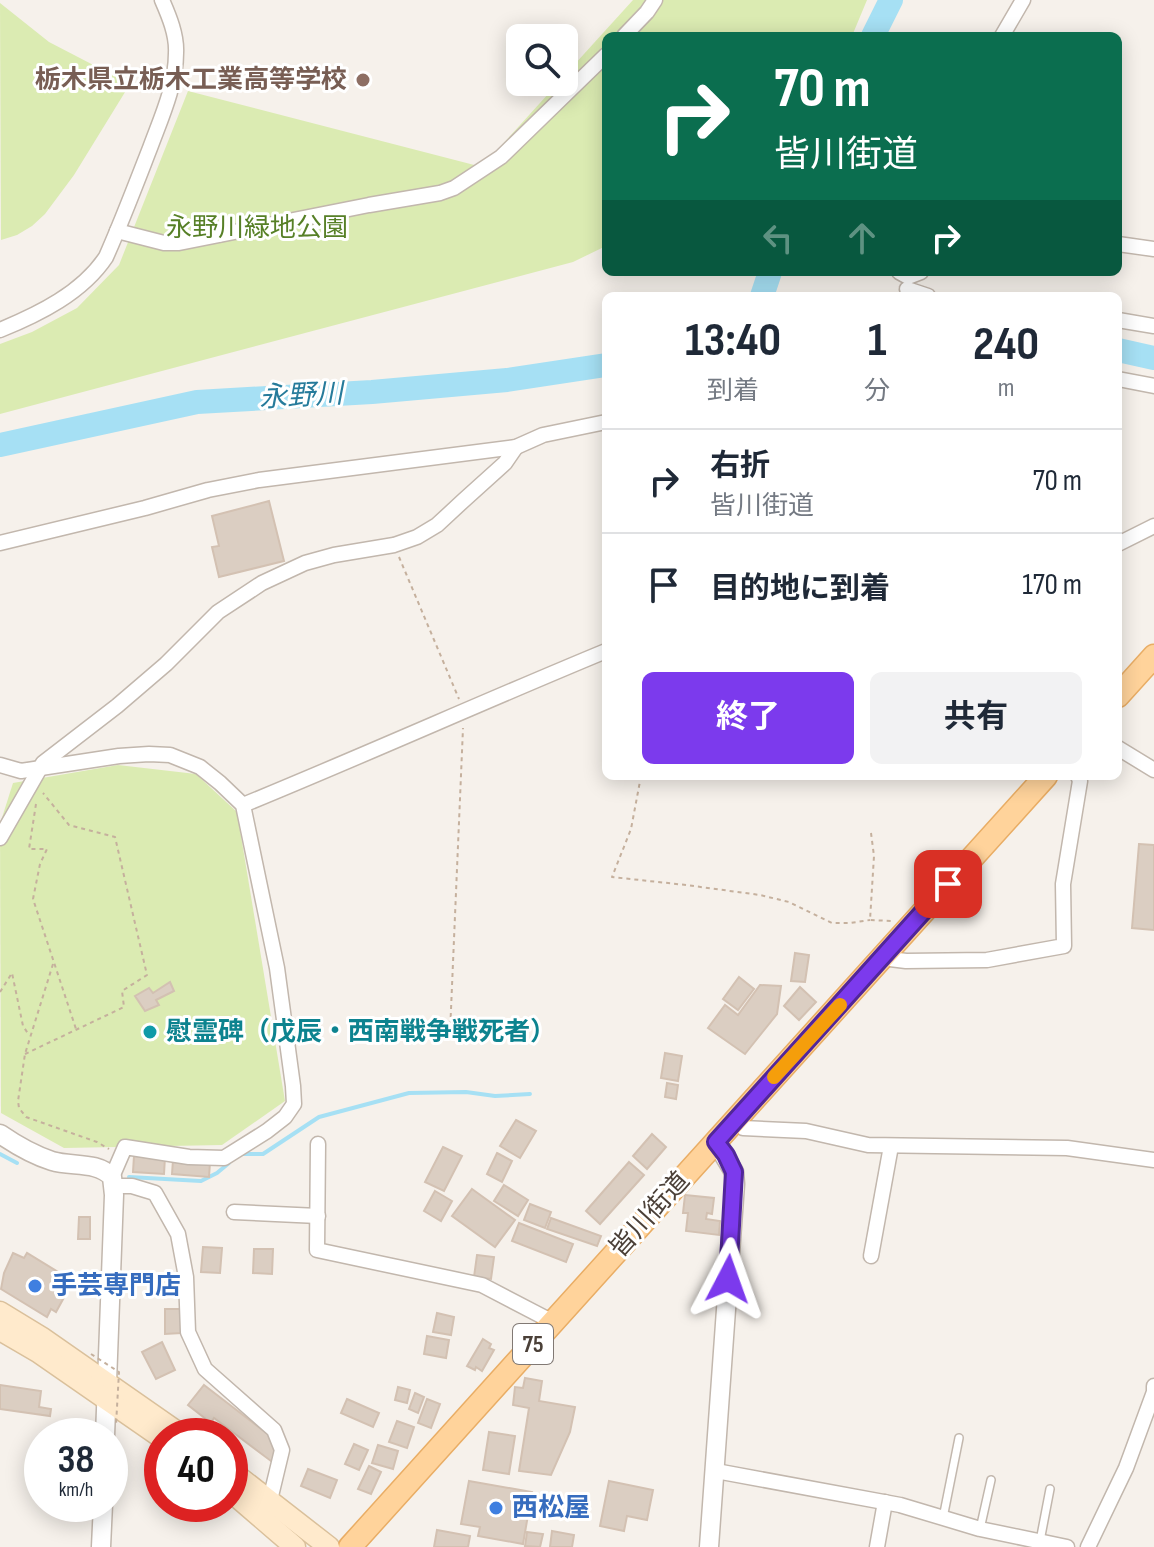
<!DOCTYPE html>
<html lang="ja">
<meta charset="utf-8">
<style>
body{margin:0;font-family:"Sofia Sans Condensed","Noto Sans JP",sans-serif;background:#f2f2f3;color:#1f2937;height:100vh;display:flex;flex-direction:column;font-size:30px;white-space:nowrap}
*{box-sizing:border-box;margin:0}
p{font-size:26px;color:#747a83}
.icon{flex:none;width:44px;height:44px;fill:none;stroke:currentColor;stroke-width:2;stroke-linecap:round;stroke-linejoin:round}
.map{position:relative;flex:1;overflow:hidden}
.drawer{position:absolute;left:602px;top:292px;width:520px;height:488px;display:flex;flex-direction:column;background:#fff;border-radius:12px;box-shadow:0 4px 20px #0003}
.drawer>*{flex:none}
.banner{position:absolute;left:602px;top:32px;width:520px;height:244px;border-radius:12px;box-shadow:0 4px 20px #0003;background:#0b6e4f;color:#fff;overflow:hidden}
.buttons{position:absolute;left:506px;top:24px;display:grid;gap:16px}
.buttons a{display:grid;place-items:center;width:72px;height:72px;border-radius:12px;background:#fff;box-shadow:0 4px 20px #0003;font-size:40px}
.speed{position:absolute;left:24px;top:1418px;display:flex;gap:16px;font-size:40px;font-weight:700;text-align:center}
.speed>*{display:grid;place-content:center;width:104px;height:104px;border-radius:50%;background:#fff;box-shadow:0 4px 20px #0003;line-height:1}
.speed small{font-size:20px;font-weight:400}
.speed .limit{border:12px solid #d22;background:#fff;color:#111}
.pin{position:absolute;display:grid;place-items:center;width:68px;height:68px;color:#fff;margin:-34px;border-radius:16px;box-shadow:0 4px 12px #0006}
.me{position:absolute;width:88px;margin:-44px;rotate:4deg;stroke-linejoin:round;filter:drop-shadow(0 0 6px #0008)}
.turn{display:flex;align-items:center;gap:28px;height:168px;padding:0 40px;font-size:36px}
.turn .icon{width:104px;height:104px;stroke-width:2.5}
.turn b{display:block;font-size:56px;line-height:68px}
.lanes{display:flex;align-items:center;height:76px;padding:0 40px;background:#0003;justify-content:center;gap:40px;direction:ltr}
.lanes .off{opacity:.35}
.eta{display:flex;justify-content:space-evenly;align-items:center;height:136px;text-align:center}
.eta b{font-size:48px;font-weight:700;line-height:56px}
.button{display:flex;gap:16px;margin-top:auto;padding:16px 40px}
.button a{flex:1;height:92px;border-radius:12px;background:#7c3aed;color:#fff;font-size:32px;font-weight:700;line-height:92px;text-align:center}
.button a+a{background:#f2f2f3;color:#1f2937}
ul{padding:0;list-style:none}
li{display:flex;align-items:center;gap:24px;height:104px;padding:0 40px;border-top:2px solid #e0e1e3}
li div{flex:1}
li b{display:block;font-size:30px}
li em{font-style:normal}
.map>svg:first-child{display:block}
.green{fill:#dbebb2}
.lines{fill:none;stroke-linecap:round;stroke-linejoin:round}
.stream{stroke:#a6e0f4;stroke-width:4}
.river{stroke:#a6e0f4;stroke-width:24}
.building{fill:#dbcec2;stroke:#d3c1b2;stroke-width:2}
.service-casing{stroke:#c2b7ad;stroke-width:10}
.minor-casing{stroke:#c2b7ad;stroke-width:17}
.tertiary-casing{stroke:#c2b7ad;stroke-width:21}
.secondary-casing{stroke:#dac09b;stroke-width:23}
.primary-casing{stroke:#e9ad65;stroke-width:25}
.path{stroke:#c5b09d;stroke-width:2;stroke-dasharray:4 4;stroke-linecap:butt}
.service{stroke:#fff;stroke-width:7}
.minor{stroke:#fff;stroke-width:14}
.tertiary{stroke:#fff;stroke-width:18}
.secondary{stroke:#ffeacc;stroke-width:20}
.primary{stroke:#ffd39b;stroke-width:22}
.path-bridge{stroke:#c5b09d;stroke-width:2;stroke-dasharray:4 4;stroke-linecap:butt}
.route-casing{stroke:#51269a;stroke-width:20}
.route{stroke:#7c3aed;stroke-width:14}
.slow{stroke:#f59e0b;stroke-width:14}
.education-dot{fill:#8d6e63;stroke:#fff;stroke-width:3}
.culture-dot{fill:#0f9aa8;stroke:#fff;stroke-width:3}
.shop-dot{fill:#3f7fe0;stroke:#fff;stroke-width:3}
.labels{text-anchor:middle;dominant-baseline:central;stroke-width:6;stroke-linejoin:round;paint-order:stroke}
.shield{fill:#fff;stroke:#817974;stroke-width:2}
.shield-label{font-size:24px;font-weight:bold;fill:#4b4038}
.education-label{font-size:26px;font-weight:bold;fill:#785e54;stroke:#fff;text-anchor:end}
.park-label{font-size:26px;fill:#578027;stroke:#fff}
.culture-label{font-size:26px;font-weight:bold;fill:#0d838f;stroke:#fff;text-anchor:start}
.street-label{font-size:26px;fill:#4b4038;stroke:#fff}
.shop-label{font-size:26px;font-weight:bold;fill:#366cbe;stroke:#fff;text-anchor:start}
.water-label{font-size:28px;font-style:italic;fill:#267b9b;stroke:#fff}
</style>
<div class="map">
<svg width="1154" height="1547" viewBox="0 0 1154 1547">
<rect width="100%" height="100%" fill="#f6f1eb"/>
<!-- green -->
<g class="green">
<path d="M633,0H867L852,36H606V246L573,262L0,414V344L32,332L77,308L119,265L188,91L482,167L559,82H564V76Z"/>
<path d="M0,3L49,42L130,84L74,175L45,214L32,226L17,235L1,240Z"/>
<path d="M118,765L196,774L237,812L285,1101L222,1145L64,1148L1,1113L0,824L13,783Z"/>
</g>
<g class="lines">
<!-- stream -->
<g class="stream">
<path d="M0,1154L17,1163"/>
<path d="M243,1154H263L319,1117L409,1093L466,1092L495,1096L530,1094"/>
<path d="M129,1177L201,1181L217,1173L229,1163"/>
</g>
<!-- river -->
<g class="river">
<path d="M873,36L891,0"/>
<path d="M762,296L770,272"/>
<path d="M1118,350L1154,358"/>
<path d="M0,445L197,402L372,392L507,380L606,365"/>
</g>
</g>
<!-- building -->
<g class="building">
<path d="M269,501L284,561L219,577L212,547L219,546L212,516Z"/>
<path d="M1139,844L1154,845V930L1132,928Z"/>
<path d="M795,953L809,955L805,982L791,981Z"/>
<path d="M739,977L754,989L738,1010L723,999Z"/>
<path d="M170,982L174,991L156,1000L159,1005L145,1011L135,996L149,988L153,993Z"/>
<path d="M760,985L781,986L777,1014L745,1054L708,1028L725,1005L738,1015Z"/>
<path d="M800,987L816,1002L799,1020L784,1006Z"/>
<path d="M665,1053L682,1056L678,1081L661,1078Z"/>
<path d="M667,1083L678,1085L676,1099L665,1097Z"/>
<path d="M516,1120L536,1131L520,1158L500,1146Z"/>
<path d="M652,1134L666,1147L647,1169L633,1156Z"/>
<path d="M443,1147L462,1156L444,1191L425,1182Z"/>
<path d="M497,1153L512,1161L502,1182L487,1174Z"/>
<path d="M134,1156L165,1157L164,1174L133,1172Z"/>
<path d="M173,1160L210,1162L209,1177L172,1174Z"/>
<path d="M629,1162L644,1175L600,1224L586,1211Z"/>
<path d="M504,1185L528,1200L518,1216L494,1201Z"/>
<path d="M472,1189L515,1220L495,1247L452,1216Z"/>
<path d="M435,1191L452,1201L441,1221L424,1211Z"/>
<path d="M685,1195L714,1198L712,1214L707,1213L706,1219L720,1221L719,1235L686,1231L688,1213H683Z"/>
<path d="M530,1204L551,1212L545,1228L524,1220Z"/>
<path d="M79,1217H90V1239H78Z"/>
<path d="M551,1218L601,1236L597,1246L547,1229Z"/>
<path d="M519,1223L573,1244L566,1262L512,1241Z"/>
<path d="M203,1247L222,1248L220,1273L201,1272Z"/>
<path d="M254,1249H273L272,1274L253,1273Z"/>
<path d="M13,1253L24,1258L27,1253L73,1281L56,1312L51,1309L47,1317L1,1289L4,1273Z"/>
<path d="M477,1255L494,1257L491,1279L474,1277Z"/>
<path d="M165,1309H181V1333L165,1334Z"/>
<path d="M437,1313L454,1317L451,1335L433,1332Z"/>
<path d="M427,1336L449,1340L446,1358L424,1354Z"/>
<path d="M483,1339L491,1344L489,1348L494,1350L482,1371L476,1367L475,1370L467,1366Z"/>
<path d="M162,1342L175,1370L156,1379L142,1352Z"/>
<path d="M525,1378L542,1381L539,1401L575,1407L570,1432L551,1475L519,1471L529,1408L513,1405L515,1387L523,1388Z"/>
<path d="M0,1385L41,1391L39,1407L51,1409L50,1416L0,1409Z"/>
<path d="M204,1385L269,1435L277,1454L271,1461L214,1418L211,1423L188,1405Z"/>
<path d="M398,1387L410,1390L407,1403L395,1400Z"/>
<path d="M415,1393L424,1397L418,1413L409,1409Z"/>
<path d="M347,1399L379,1413L373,1427L341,1413Z"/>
<path d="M427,1399L440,1404L431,1428L418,1423Z"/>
<path d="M397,1421L414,1427L407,1448L389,1442Z"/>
<path d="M489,1432L515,1436L509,1474L483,1470Z"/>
<path d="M354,1444L368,1450L359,1470L345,1464Z"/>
<path d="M378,1445L398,1451L393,1469L372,1463Z"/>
<path d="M369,1466L381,1472L371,1494L358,1489Z"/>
<path d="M308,1469L337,1480L330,1498L301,1486Z"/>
<path d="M469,1481L532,1492L523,1544L478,1536L480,1527L461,1524Z"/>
<path d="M609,1481L653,1490L647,1520L627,1516L624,1531L600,1526Z"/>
<path d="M437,1530L470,1536L468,1547H434Z"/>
<path d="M552,1531L574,1535L572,1547H550Z"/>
<path d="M527,1532L543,1534L540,1547L525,1546Z"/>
</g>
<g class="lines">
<!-- service casing -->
<g class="service-casing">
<g id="service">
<path d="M943,1518L959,1438"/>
<path d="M980,1529L991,1480"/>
<path d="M1040,1541L1050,1489"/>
</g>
</g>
<!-- minor casing -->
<g class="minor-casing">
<g id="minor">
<path d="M624,36L647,12L655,0"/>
<path d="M1002,36L1023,0"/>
<path d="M117,231L164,243H179L369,205L440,193L454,188L501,157L606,55"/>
<path d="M1118,244L1154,249"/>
<path d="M899,272L908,277L921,272"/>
<path d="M907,289L928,296"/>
<path d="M1118,320L1154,326"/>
<path d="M0,330C39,314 82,293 106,257C122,221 136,184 150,148C161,118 176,86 176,53C177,35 169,16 162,0"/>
<path d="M1118,379L1154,386"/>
<path d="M0,543L145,508L208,490L259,480L516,447L543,435L606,422"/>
<path d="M1118,544L1154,526"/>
<path d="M1118,748L1154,770"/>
<path d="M0,765L21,771L119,756L149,754L170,755L200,767L220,783L243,805L277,968L293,1086L294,1104L285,1117L267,1131L224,1158L189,1157L125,1147L112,1177"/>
<path d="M243,805C365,755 485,701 606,651"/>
<path d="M0,838L43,763L117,706L166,664L218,612L262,583L305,563L334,555L394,545L417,537L437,525L464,500L505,463L516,447"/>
<path d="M882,958L906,961L987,960L1064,946L1063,884L1080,781L1078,776"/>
<path d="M736,1120L743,1128L806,1131L868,1145L1067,1148L1154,1160"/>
<path d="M318,1144L317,1250L482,1285L553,1322"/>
<path d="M115,1186H132L155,1193L178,1234L186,1277L188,1332L205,1369L274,1430L282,1450L270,1500"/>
<path d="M234,1212L318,1216"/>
<path d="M871,1256L891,1146"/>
<path d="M716,1471L900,1505L980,1529L1067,1547"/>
<path d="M877,1547L885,1502"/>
<path d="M1088,1547L1126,1468L1154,1392V1386"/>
</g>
</g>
<!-- tertiary casing -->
<g class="tertiary-casing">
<g id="tertiary">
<path d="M0,1134C16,1145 33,1155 52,1161C72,1167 97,1161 112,1177L114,1195L105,1436"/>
<path d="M101,1547L103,1504"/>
<path d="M709,1547L735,1184L734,1172L716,1142"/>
</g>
</g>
<!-- secondary casing -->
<g class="secondary-casing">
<g id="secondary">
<path d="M0,1312L41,1337L183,1436"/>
<path d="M0,1330L38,1352L162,1438"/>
<path d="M230,1470L329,1547"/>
<path d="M230,1491L295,1547"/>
</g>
</g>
<!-- primary casing -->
<g class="primary-casing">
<g id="primary">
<path d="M1118,696L1154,656"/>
<path d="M350,1547L1046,776"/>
</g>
</g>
<!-- path -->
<g class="path">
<path d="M399,557L459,699"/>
<path d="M641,776L631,829L612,877L686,885L760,895L789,902L832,923H850L870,920"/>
<path d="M36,804L29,849H47L40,864L33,899L76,1029"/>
<path d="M871,833L874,856L870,920L893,921"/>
<path d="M53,964L25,1054L18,1101L19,1108L26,1117L97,1142L109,1149"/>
<path d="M0,992L12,973L23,1026L29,1035"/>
<path d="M450,1033L463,728"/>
<path d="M25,1054L124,1007L122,991L147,975L115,837L69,825L43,793"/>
<path d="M115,1477V1447"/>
</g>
<!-- service -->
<use href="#service" class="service"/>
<!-- minor -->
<use href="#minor" class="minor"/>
<!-- tertiary -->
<use href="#tertiary" class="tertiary"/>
<!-- secondary -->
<use href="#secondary" class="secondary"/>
<!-- primary -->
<use href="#primary" class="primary"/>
<!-- path-bridge -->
<path class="path-bridge" d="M91,1354L119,1372L116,1425"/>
</g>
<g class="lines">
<!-- route casing -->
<g class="route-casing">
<path id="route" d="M728,1279L734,1172L726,1155L716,1142L948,884"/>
</g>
<!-- route -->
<use href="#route" class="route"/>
<!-- slow -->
<path class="slow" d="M774,1077L840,1005"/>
</g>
<!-- markers -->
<circle class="education-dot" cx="363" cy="80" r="8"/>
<circle class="culture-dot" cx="150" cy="1032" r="8"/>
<g class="shop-dot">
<circle cx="35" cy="1286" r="8"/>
<circle cx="496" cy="1508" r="8"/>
</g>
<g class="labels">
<!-- shield labels -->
<rect class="shield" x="513" y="1324" width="40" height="40" rx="6"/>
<g class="shield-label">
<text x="533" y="1344">75</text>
</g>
<!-- education labels -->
<g class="education-label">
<text x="347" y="80">栃木県立栃木工業高等学校</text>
</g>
<!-- park labels -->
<g class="park-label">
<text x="257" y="228">永野川緑地公園</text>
</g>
<!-- culture labels -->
<g class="culture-label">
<text x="166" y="1032">慰霊碑（戊辰・西南戦争戦死者）</text>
</g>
<!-- street labels -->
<g class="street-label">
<text transform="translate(650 1215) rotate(-48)">皆川街道</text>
</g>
<!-- shop labels -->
<g class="shop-label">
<text x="51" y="1286">手芸専門店</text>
<text x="512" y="1508">西松屋</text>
</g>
<!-- water labels -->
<g class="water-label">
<text transform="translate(301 396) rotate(-3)">永野川</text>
</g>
</g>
</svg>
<div class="buttons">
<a><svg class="icon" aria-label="search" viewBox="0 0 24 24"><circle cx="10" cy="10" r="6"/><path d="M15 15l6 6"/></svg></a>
</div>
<div class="speed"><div>38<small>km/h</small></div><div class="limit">40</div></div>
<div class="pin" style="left:948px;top:884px;background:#d93025"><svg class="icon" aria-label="arrive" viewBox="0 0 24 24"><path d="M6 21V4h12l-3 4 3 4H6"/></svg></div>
<svg class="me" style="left:728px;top:1279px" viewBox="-20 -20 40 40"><path d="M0-17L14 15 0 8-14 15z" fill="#7c3aed" stroke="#fff" stroke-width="4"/></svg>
<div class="banner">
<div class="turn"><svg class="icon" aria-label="right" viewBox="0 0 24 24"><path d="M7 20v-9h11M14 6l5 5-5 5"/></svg><div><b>70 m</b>皆川街道</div></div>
<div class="lanes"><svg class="icon off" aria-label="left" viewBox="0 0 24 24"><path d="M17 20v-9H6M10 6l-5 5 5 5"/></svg><svg class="icon off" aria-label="ahead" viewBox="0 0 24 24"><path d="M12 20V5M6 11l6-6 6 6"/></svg><svg class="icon" aria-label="right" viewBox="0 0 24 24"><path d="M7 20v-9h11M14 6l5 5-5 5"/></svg></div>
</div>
<section class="drawer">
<div class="eta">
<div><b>13:40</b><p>到着</p></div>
<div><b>1</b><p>分</p></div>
<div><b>240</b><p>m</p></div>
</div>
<ul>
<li><svg class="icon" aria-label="right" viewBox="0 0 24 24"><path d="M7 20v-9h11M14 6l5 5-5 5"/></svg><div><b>右折</b><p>皆川街道</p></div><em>70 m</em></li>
<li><svg class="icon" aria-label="arrive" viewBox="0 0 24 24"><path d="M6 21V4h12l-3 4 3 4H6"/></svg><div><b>目的地に到着</b></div><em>170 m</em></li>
</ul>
<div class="button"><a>終了</a><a>共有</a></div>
</section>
</div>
